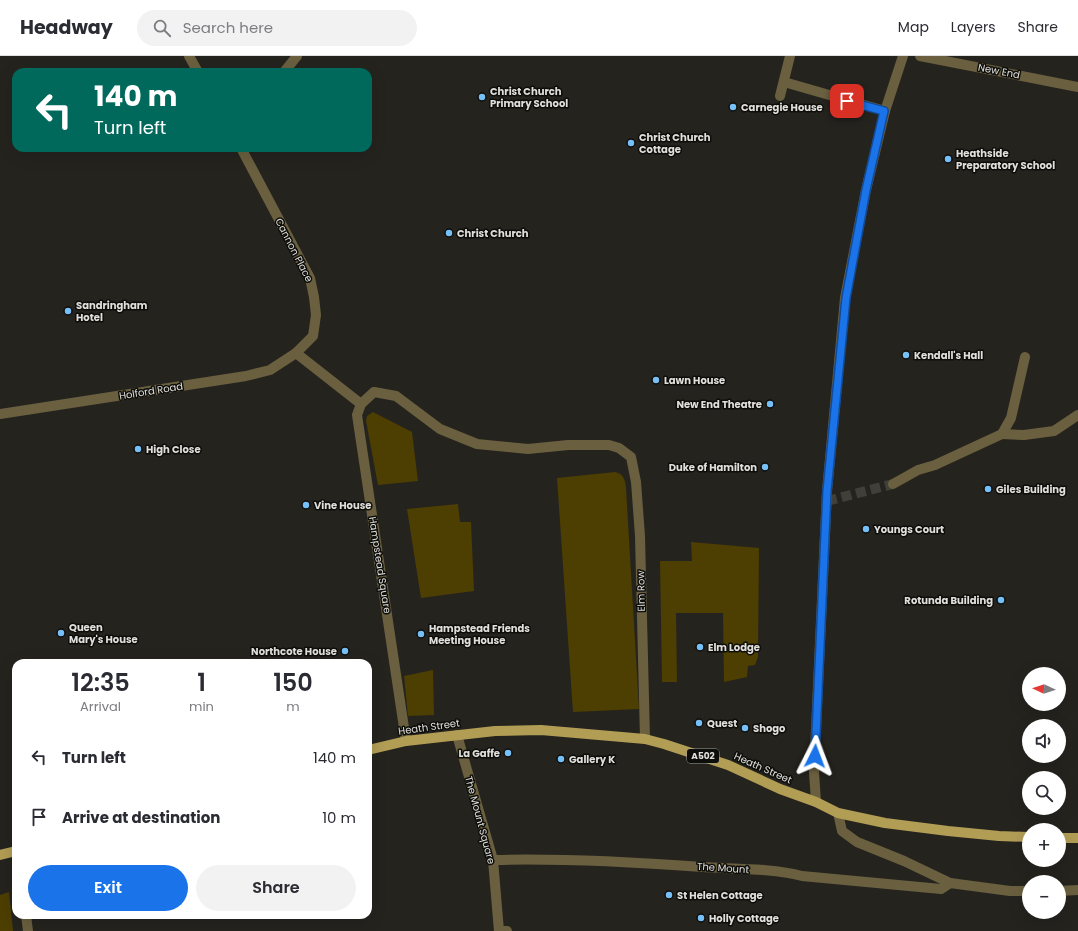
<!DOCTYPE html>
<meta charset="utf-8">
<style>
body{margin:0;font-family:Poppins,sans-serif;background:#f2f2f3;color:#2b2b33;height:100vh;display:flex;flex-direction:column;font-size:15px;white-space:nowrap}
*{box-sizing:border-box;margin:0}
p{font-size:13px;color:#7c7c81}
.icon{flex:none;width:22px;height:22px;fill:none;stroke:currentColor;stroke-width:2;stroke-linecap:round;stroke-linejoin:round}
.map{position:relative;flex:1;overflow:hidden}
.side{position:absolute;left:12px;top:603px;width:360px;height:260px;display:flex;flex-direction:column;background:#fff;border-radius:12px;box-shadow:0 4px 16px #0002}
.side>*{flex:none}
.banner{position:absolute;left:12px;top:12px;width:360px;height:84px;border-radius:12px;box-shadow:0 4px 16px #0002;background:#00695c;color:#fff;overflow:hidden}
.needle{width:26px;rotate:273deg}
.fabs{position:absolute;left:1022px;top:611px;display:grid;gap:8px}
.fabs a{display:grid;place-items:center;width:44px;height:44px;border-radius:50%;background:#fff;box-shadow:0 4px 16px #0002;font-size:20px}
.pin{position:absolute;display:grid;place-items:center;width:34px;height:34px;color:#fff;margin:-17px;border-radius:8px;box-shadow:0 2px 6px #0006}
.me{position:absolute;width:44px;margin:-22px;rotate:3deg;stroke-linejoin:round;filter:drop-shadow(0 0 3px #0008)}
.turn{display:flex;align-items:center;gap:14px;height:84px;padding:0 16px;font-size:18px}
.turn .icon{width:52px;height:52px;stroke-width:2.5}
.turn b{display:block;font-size:28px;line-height:34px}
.eta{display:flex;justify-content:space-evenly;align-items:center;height:68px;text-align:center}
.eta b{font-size:24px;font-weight:600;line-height:28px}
.cta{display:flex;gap:8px;margin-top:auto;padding:8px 16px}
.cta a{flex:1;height:46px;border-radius:24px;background:#1a73e8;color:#fff;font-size:16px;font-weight:600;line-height:46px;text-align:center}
.cta a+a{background:#f2f2f3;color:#2b2b33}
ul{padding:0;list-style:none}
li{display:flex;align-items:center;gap:12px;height:60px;padding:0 16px}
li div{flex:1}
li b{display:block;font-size:15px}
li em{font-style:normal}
header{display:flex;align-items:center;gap:24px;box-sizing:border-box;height:56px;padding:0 20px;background:#fff;border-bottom:1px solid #e1e1e2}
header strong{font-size:19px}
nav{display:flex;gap:22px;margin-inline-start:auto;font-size:14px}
.search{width:280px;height:36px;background:#f2f2f3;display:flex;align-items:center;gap:10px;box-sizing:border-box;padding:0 14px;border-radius:22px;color:#7c7c81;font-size:15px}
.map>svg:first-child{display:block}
.green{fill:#4d3e02}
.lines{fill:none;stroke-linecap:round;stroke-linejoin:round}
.street-tunnel{stroke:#413f3a;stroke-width:10;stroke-dasharray:10 5;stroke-linecap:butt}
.lane{stroke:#6a603f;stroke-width:10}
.street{stroke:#6a603f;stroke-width:10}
.primary{stroke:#b29d55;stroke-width:10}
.route-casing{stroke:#114b97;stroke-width:10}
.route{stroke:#1a73e8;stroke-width:7}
.poi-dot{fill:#77bff7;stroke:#0d0d0a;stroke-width:1.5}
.labels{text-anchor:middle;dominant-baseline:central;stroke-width:3;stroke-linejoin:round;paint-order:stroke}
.shield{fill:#0d0d0a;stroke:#a1a09d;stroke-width:1}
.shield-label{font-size:9px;font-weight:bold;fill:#e0dfdc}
.street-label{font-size:10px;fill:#e0dfdc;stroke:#0d0d0a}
.poi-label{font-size:10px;font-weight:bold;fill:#e0dfdc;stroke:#0d0d0a;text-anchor:start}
</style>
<header>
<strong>Headway</strong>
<div class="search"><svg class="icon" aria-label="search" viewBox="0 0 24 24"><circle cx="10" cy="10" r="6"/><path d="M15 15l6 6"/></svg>Search here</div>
<nav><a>Map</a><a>Layers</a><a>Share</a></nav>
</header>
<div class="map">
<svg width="1078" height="875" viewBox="0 0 1078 875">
<rect width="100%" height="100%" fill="#25231e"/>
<!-- green -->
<g class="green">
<path d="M373,356L412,376L418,425L378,429L366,365L367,360Z"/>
<path d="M615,416C624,418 625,424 626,432L639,653L573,656L557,422Z"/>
<path d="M458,448L460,466H471L474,535L421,542L407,453Z"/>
<path d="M691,486L759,492L758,601L755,609L748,610L747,621L724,626L723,557H676L677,626H662L660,505H692Z"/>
<path d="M433,614L434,659L408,660L404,620Z"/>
<path d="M9,836L13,875H0V839Z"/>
</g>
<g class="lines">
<!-- street-tunnel -->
<path class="street-tunnel" d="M827,445L893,428"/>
<!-- lane -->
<g class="lane">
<path d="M784,26L885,55"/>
<path d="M780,40L790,0"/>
<path d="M500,875H507"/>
</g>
<!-- street -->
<g class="street">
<path d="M189,0L198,16"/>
<path d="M920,0L1078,31"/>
<path d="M284,16L297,0"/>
<path d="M296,297L361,348"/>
<path d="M0,358L246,320L270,314L296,297L313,280L316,259L314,241L310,222L241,92"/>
<path d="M1002,378L1024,379L1054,375L1078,359"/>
<path d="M893,428L918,414L935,409L1002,378L1011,362L1025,301"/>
<path d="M457,679L493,804L499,875"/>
<path d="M406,685L357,359L361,348L374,336L396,340L440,373L477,388L528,393L568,389H609L619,392L631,401L636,426L640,480L645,683"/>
<path d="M816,746L814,716L827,435L845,242L866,134L885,55L903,0"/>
<path d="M838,757L842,775L857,786L904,805L950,827L1010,835H1029"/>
<path d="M493,804C563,802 633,806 702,811C734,813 772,812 802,820L941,833L950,827"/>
<path d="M1059,835L1078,834"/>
<path d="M26,859L28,875"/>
</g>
<!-- primary -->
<g class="primary">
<path d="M368,694L406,685L495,675L541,674L645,683L664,688L728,709L780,733L816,746L838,757L885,767L948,775L999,780L1029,781"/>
<path d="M1059,782H1078"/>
<path d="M0,799L16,795"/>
</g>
</g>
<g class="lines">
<!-- route casing -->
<g class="route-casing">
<path id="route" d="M815,700L827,435L846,242L866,134L884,55L847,45"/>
</g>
<!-- route -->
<use href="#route" class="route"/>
</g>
<!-- markers -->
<g class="poi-dot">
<circle cx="482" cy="41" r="4"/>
<circle cx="733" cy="51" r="4"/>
<circle cx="631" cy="87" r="4"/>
<circle cx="948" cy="103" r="4"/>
<circle cx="449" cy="177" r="4"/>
<circle cx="68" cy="255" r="4"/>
<circle cx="906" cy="299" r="4"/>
<circle cx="656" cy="324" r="4"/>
<circle cx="770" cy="348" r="4"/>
<circle cx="138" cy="393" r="4"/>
<circle cx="765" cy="411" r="4"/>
<circle cx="988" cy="433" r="4"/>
<circle cx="306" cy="449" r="4"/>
<circle cx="866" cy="473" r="4"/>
<circle cx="1001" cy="544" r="4"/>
<circle cx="61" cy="577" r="4"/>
<circle cx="421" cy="578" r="4"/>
<circle cx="700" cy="591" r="4"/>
<circle cx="345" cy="595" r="4"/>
<circle cx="699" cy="667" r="4"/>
<circle cx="745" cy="672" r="4"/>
<circle cx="508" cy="697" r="4"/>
<circle cx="561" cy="703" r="4"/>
<circle cx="669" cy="839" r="4"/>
<circle cx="701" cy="862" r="4"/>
</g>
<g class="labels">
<!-- shield labels -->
<rect class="shield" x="687" y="693" width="32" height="14" rx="3"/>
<g class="shield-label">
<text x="703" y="700">A502</text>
</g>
<!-- street labels -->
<g class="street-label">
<text transform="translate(999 15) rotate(11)">New End</text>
<text transform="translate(294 194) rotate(63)">Cannon Place</text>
<text transform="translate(151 335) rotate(-9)">Holford Road</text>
<text transform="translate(380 509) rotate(81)">Hampstead Square</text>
<text transform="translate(641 535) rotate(-91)">Elm Row</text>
<text transform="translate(429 671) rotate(-8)">Heath Street</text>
<text transform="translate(763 712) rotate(24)">Heath Street</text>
<text transform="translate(480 764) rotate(75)">The Mount Square</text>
<text transform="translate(723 812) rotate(4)">The Mount</text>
</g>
<!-- poi labels -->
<g class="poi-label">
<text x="490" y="35">Christ Church<tspan x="490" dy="12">Primary School</tspan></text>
<text x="741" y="51">Carnegie House</text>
<text x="639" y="81">Christ Church<tspan x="639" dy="12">Cottage</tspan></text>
<text x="956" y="97">Heathside<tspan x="956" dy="12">Preparatory School</tspan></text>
<text x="457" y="177">Christ Church</text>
<text x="76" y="249">Sandringham<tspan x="76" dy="12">Hotel</tspan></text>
<text x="914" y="299">Kendall's Hall</text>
<text x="664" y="324">Lawn House</text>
<text x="762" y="348" text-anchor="end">New End Theatre</text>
<text x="146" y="393">High Close</text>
<text x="757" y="411" text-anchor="end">Duke of Hamilton</text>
<text x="996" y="433">Giles Building</text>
<text x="314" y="449">Vine House</text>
<text x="874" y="473">Youngs Court</text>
<text x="993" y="544" text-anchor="end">Rotunda Building</text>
<text x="69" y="571">Queen<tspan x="69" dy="12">Mary's House</tspan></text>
<text x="429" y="572">Hampstead Friends<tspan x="429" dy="12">Meeting House</tspan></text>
<text x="708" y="591">Elm Lodge</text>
<text x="337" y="595" text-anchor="end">Northcote House</text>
<text x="707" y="667">Quest</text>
<text x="753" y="672">Shogo</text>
<text x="500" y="697" text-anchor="end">La Gaffe</text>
<text x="569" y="703">Gallery K</text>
<text x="677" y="839">St Helen Cottage</text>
<text x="709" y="862">Holly Cottage</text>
</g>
</g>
</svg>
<div class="fabs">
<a><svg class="needle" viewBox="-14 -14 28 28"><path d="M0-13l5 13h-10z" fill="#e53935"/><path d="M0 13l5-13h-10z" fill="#7c7c81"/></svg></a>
<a><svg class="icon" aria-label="sound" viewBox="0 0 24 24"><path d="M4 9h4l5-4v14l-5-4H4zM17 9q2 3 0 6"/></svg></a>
<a><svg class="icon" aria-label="search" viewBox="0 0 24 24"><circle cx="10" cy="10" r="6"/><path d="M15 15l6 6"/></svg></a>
<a>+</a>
<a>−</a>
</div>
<div class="pin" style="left:847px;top:45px;background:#d93025"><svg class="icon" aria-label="arrive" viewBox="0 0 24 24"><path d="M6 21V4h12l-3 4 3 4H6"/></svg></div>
<svg class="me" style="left:815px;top:700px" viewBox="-20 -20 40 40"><path d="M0-17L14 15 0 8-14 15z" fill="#1a73e8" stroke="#fff" stroke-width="4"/></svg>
<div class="banner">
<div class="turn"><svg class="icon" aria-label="left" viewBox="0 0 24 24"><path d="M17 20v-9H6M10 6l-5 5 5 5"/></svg><div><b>140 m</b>Turn left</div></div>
</div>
<section class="side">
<div class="eta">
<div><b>12:35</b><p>Arrival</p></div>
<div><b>1</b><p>min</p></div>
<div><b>150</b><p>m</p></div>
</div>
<ul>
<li><svg class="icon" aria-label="left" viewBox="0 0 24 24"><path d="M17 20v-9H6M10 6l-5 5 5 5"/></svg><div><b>Turn left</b></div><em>140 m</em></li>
<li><svg class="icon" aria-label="arrive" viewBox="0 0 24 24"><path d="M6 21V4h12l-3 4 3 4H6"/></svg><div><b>Arrive at destination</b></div><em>10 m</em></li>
</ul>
<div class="cta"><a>Exit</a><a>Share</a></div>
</section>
</div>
